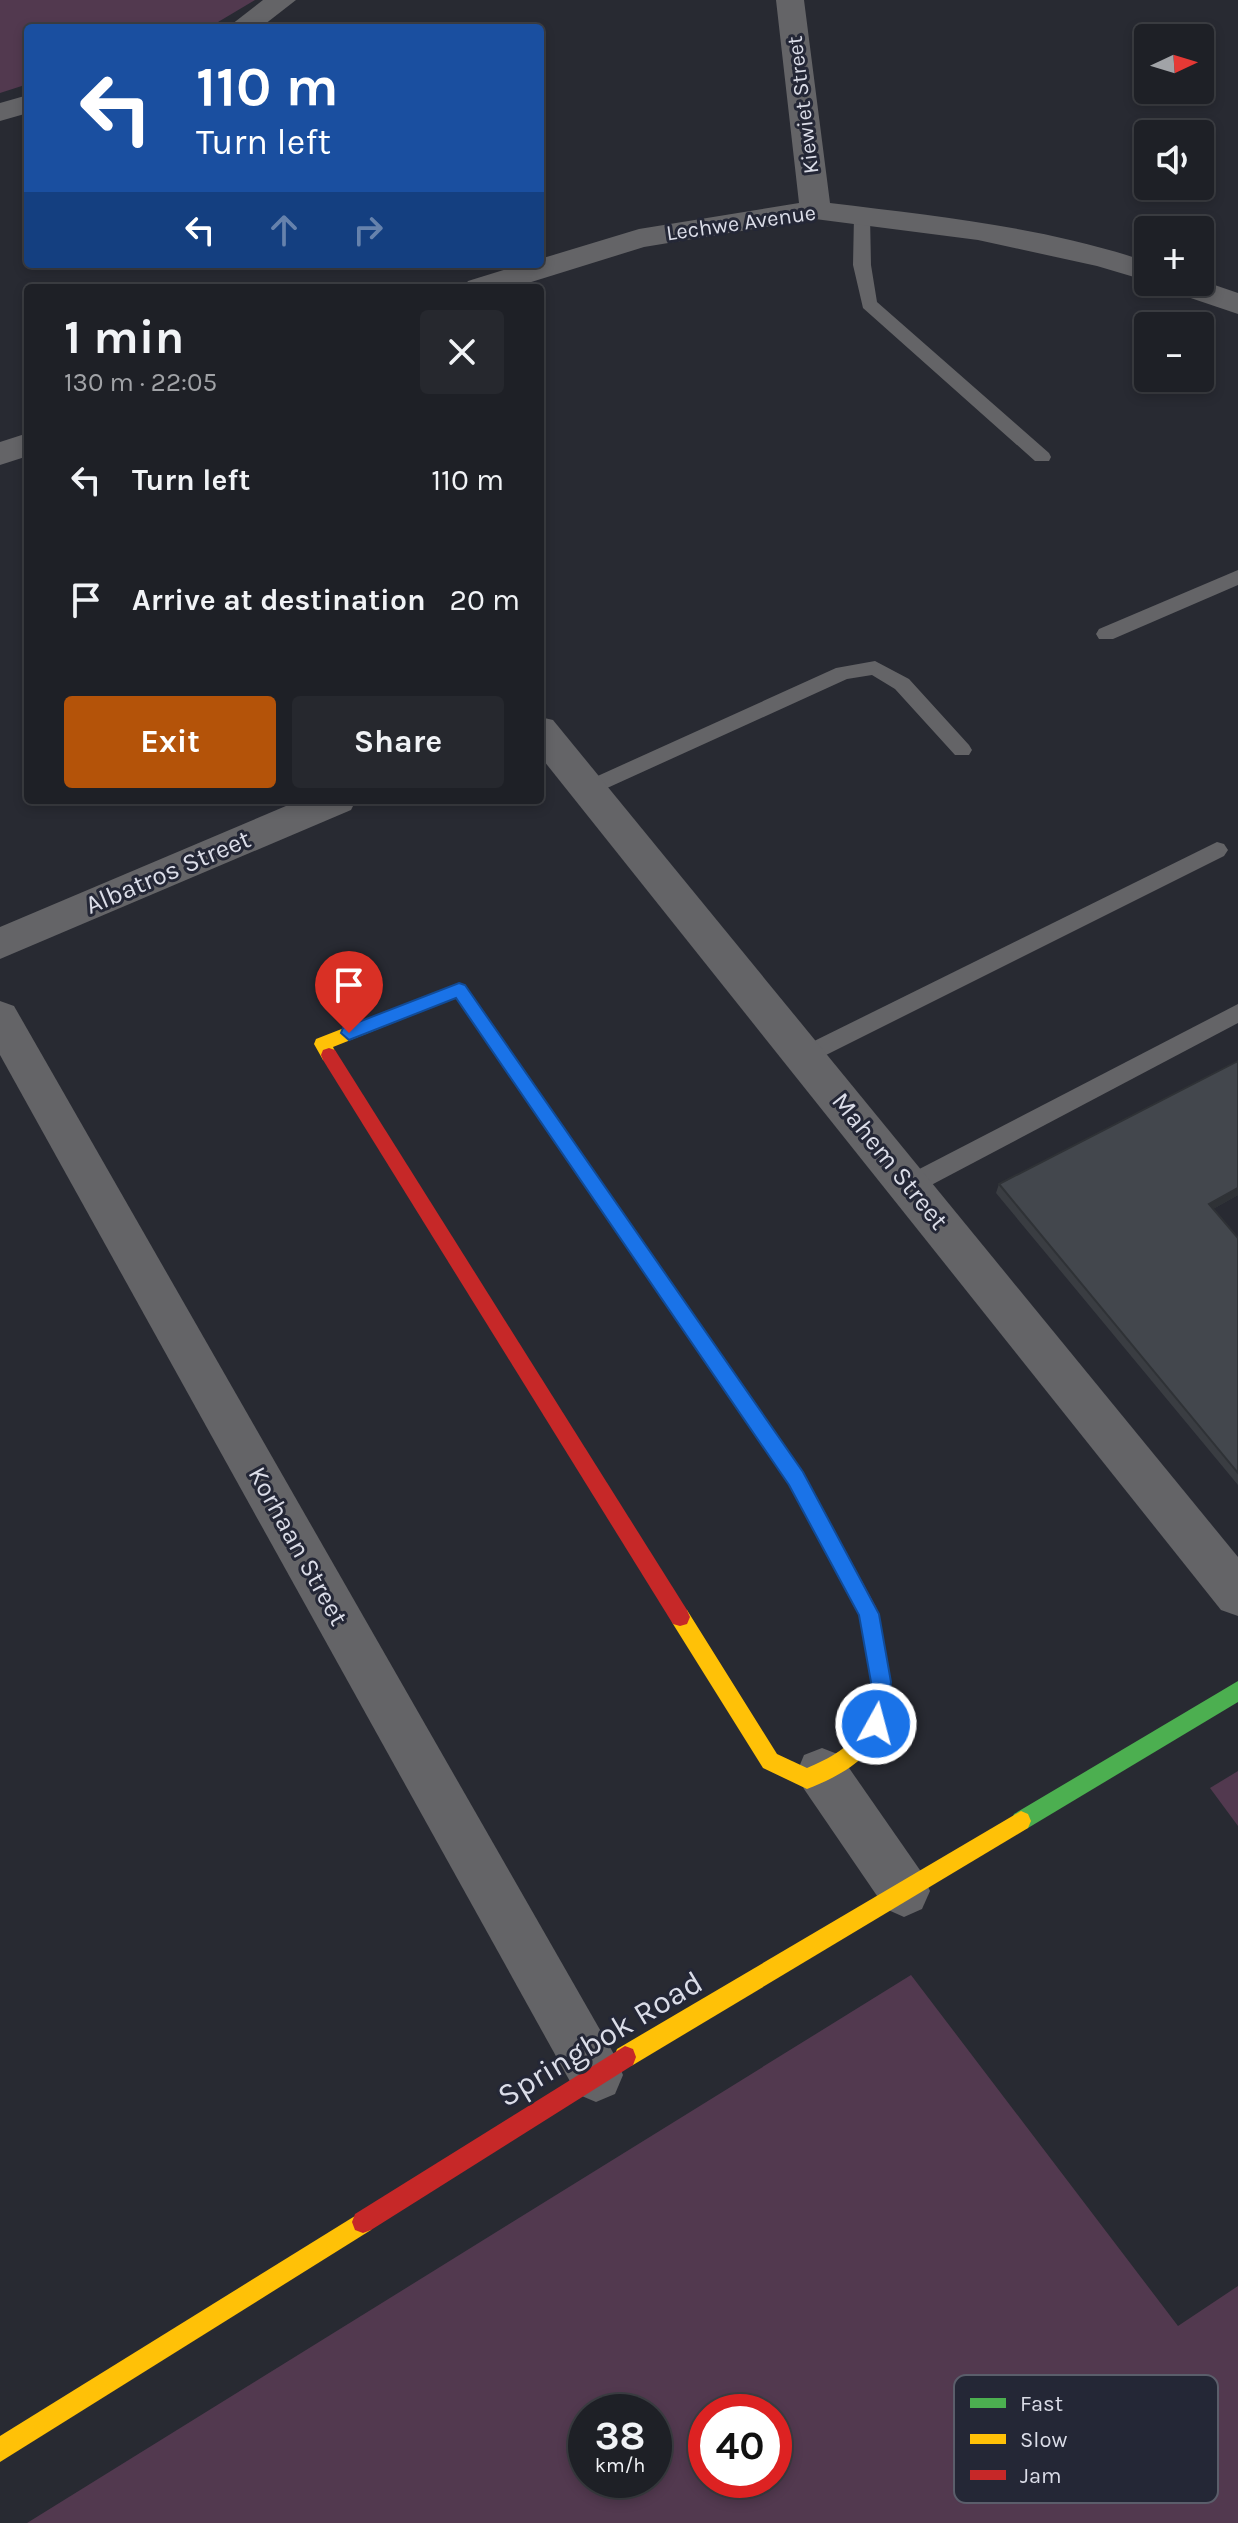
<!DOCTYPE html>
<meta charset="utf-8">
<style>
body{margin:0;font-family:Karla,sans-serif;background:#26282e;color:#f1f3f6;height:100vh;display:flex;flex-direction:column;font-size:30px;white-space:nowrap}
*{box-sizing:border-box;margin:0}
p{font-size:26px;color:#a1a3a7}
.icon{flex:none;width:44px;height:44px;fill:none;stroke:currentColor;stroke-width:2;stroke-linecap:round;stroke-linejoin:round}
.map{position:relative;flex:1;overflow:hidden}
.side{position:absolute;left:24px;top:284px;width:520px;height:520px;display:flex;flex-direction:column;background:#1e2026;border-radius:8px;box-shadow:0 4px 12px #0003,0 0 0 2px #3c3e43}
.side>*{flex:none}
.guide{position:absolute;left:24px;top:24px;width:520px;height:244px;border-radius:8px;box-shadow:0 4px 12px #0003,0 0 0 2px #3c3e43;background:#1a4fa0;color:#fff;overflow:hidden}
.needle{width:52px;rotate:86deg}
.fabs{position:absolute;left:1134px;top:24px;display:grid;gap:16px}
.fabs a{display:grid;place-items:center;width:80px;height:80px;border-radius:8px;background:#1e2026;box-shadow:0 4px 12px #0003,0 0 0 2px #3c3e43;font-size:40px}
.speed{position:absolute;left:568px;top:2394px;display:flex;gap:16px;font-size:40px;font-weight:700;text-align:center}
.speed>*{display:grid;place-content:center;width:104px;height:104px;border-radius:50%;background:#1e2026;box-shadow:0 4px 12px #0003,0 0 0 2px #3c3e43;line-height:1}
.speed small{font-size:20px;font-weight:400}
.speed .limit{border:12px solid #d22;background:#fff;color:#111}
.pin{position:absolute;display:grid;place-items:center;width:68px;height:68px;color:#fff;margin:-82px -34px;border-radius:50% 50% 50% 0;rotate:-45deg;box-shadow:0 0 8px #0007}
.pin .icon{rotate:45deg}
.me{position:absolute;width:88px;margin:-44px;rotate:7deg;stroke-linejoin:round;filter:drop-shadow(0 0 6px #0008)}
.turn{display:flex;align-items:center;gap:28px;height:168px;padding:0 40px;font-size:36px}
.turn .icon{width:104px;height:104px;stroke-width:2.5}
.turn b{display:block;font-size:56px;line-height:68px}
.lanes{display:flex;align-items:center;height:76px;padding:0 40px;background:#0003;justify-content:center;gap:40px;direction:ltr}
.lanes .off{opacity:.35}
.round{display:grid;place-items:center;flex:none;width:84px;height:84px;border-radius:8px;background:#26282e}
.head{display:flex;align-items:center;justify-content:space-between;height:136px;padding:0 40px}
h1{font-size:48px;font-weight:700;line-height:60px}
.primary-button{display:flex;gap:16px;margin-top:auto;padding:16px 40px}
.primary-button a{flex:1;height:92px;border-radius:8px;background:#b45309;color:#fff;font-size:32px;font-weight:700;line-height:92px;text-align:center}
.primary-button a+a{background:#26282e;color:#f1f3f6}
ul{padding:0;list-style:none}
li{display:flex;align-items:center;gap:24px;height:120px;padding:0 40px}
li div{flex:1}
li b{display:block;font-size:30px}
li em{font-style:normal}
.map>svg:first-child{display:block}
.green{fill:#52394f;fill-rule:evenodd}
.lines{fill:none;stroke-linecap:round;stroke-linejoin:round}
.lane{fill:#646467;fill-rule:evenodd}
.street{fill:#646467;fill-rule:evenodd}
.fast{fill:#4caf50;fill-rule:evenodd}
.slow{fill:#ffc107;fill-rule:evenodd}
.jam{fill:#c62828;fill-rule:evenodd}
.wall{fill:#3a3d42}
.shaded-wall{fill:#2f3236}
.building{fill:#43474d;stroke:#2f3236;stroke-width:2}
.route{fill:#1a73e8;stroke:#114b97;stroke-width:2}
.labels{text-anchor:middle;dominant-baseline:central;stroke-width:6;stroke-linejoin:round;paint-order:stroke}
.far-street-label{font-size:22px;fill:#dbdde8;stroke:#242736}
.street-label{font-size:26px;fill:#dbdde8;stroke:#242736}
.near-street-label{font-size:32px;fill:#dbdde8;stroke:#242736}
.key{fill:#242736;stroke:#5b5e6b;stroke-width:2}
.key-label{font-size:22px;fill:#dbdde8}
</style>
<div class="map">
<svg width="1238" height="2523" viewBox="0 0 1238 2523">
<rect width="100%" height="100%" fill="#282a32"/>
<!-- green -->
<g class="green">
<path d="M0,0H255L208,28H28V84L0,93Z"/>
<path d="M1238,1771V1826L1210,1788Z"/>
<path d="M911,1975L1178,2326L1238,2286V2523H27ZM586,2412H654V2480H586ZM706,2412H774V2480H706Z"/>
</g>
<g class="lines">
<!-- lane -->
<g class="lane">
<path d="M862,211L870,216L871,265L877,302L1049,453L1051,457L1049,461H1035L863,308L853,265L854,216Z"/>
<path d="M1238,570V585L1113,639H1099L1096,634L1099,629Z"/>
<path d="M875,661L909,679L969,745L972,750L969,755H955L895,689L872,675L847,679L594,794H580L577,789L580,784L836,668Z"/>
<path d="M1217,842L1224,844L1228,850L1224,856L812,1062L804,1065L796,1062L793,1056L796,1050Z"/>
<path d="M1238,1004V1023L918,1192L910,1195L902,1192L898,1185L902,1178Z"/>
</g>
<!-- street -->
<g class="street">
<path d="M263,0H296L260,28H227Z"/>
<path d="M776,0H804L830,203C936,216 1046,227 1148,262V282H1151L1097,266L978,240L815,219L644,247L512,288H463L468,281L523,264H540V259L639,229L799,203Z"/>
<path d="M28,95V113L0,121V103Z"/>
<path d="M1200,280L1238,293V314L1164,289L1159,282Z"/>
<path d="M28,433V456L0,465V442Z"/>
<path d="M540,717L553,720L1238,1557V1616L1221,1610L540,756Z"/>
<path d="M300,800H356L351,810L0,959V927Z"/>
<path d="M0,1001L14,1006L615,2056L623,2075L615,2094L596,2102L577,2094L0,1055Z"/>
<path d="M822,1748L840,1755L922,1873L930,1891L922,1909L904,1917L886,1909L804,1789L797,1772L804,1755Z"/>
</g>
<!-- fast -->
<path class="fast" d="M1238,1681V1702L1028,1828L1021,1831L1014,1828L1011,1821L1014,1814Z"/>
<!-- slow -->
<g class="slow">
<path d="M459,983L465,985L661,1269L664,1274L661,1279L655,1282L649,1279L456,998L333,1047L337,1055L329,1062L323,1060L314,1044L316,1039Z"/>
<path d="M680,1608L687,1610L777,1754L807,1768C828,1759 853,1747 863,1724C867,1716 867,1707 871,1699L878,1696L885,1699C889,1708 887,1715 884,1724C871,1760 840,1776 807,1789L763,1768L673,1624L670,1617L673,1610Z"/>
<path d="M1021,1811L1028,1814L1031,1821L1028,1828L633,2065L625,2068L617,2065L614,2057L617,2049Z"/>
<path d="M363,2211L371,2214L374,2222L371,2230L0,2462V2436Z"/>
</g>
<!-- jam -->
<g class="jam">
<path d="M329,1048L335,1050L687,1610L690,1617L687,1624L680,1626L673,1624L323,1060L321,1055L323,1050Z"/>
<path d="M655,1266L661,1269L803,1473L876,1607L891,1682L885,1713L878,1716L871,1713L868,1706L871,1682L859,1616L789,1485L649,1279L646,1274L649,1269Z"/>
<path d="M625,2046L633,2049L636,2057L633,2065L371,2230L363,2233L355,2230L352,2222L355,2214Z"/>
</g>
</g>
<!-- wall -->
<path class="wall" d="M1238,1061V1195L1213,1209L1238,1238V1485L996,1193L999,1184Z"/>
<!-- shaded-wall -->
<path class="shaded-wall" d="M1238,1188V1195L1206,1213L1209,1204Z"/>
<!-- building -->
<path class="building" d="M1238,1061V1188L1209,1204L1238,1238V1473L999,1184Z"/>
<!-- route -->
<path class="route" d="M459,983L465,985L803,1472L879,1614L891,1682L883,1731L876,1734L869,1731L866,1724L871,1682L859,1615L789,1485L456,998L349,1040L341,1033L343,1028Z"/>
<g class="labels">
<!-- far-street labels -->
<g class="far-street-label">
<text transform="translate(803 105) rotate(-97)">Kiewiet Street</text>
<text transform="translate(741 223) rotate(-8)">Lechwe Avenue</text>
</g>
<!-- street labels -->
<g class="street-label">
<text transform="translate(168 872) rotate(-23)">Albatros Street</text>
<text transform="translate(890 1161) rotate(51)">Mahem Street</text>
<text transform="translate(298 1546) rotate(61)">Korhaan Street</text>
</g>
<!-- near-street labels -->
<g class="near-street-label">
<text transform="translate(600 2039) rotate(-31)">Springbok Road</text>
</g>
</g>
<!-- legend -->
<rect x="954" y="2375" width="264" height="128" rx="12" class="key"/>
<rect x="970" y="2398" width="36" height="10" fill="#4caf50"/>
<rect x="970" y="2434" width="36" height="10" fill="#ffc107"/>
<rect x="970" y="2470" width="36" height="10" fill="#c62828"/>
<g class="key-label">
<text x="1020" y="2411">Fast</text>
<text x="1020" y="2447">Slow</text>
<text x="1020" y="2483">Jam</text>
</g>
</svg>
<div class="fabs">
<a><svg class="needle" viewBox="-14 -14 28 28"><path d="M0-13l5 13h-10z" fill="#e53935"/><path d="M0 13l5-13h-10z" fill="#a1a3a7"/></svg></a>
<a><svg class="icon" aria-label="sound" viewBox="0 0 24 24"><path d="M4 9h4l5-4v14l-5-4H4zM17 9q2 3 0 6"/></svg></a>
<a>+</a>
<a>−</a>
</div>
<div class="speed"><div>38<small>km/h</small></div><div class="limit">40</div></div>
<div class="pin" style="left:349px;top:1033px;background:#d93025"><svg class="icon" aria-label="arrive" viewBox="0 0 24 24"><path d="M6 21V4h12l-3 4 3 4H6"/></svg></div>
<svg class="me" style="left:876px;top:1724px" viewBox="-20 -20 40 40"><circle r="17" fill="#1a73e8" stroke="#fff" stroke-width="3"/><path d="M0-11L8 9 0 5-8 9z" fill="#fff"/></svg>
<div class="guide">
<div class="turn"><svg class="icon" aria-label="left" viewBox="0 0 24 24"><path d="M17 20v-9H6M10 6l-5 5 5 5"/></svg><div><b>110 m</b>Turn left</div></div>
<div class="lanes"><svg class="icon" aria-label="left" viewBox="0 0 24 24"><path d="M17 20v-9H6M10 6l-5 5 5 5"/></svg><svg class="icon off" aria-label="ahead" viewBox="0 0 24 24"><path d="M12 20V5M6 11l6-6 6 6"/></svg><svg class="icon off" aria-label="right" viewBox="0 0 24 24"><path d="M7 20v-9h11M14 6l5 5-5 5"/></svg></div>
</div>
<section class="side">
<div class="head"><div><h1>1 min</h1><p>130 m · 22:05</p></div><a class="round"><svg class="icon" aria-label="close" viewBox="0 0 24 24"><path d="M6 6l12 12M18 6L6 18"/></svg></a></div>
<ul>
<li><svg class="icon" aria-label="left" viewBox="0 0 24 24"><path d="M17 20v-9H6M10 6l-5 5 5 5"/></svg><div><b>Turn left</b></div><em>110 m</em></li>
<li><svg class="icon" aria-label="arrive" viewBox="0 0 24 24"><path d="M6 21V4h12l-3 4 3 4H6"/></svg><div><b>Arrive at destination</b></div><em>20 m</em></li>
</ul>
<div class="primary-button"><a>Exit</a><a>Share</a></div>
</section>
</div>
